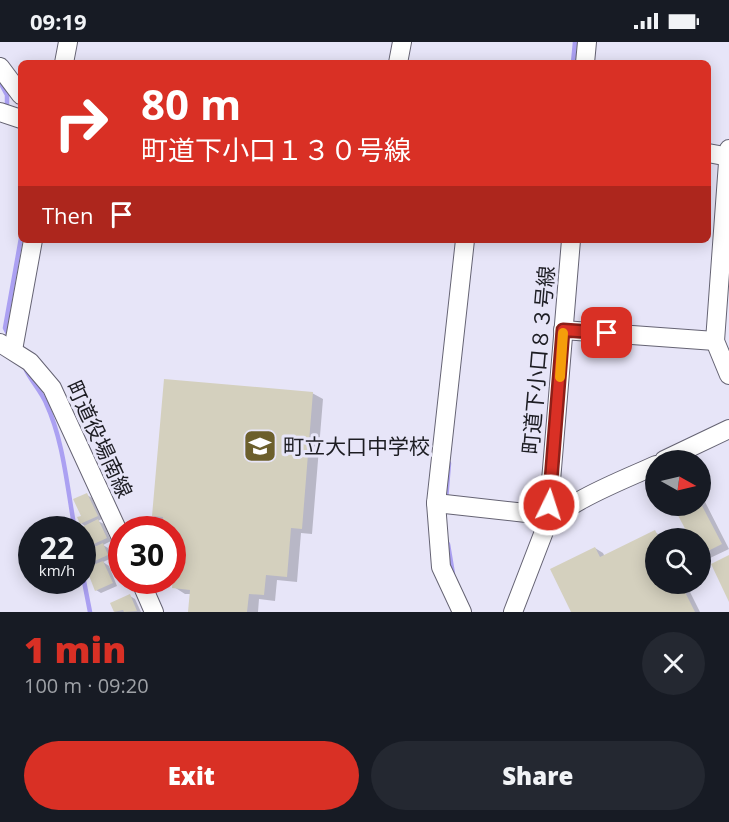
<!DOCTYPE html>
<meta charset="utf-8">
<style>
body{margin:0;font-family:"Open Sans","Noto Sans JP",sans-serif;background:#242831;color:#f1f3f6;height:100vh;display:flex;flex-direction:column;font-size:22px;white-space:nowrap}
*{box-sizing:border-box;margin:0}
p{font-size:20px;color:#9ea1a6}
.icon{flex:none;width:33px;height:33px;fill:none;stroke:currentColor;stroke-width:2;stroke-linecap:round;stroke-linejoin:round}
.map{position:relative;height:570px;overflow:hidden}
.panel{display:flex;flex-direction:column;background:#171b24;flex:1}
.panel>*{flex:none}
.guide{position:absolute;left:18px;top:18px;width:693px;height:183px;border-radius:9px;box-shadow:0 3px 15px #0003;background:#d93025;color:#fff;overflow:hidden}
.needle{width:39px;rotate:98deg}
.tools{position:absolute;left:645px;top:408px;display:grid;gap:12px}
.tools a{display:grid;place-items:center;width:66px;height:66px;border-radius:50%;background:#171b24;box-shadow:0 3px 15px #0003;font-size:30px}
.speed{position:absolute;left:18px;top:474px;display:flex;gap:12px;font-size:30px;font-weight:700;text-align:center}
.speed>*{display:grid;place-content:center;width:78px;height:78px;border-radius:50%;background:#171b24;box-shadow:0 3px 15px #0003;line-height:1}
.speed small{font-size:15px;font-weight:400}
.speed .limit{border:9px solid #d22;background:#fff;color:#111}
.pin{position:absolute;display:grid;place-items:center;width:51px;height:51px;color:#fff;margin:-26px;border-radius:12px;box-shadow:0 3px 9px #0006}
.me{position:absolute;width:66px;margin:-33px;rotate:4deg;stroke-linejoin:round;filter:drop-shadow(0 0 4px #0008)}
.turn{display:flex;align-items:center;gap:21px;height:126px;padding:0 24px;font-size:27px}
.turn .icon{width:78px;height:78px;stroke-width:2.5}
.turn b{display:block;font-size:42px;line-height:51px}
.then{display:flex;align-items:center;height:57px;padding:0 24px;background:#0003;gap:12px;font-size:22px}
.round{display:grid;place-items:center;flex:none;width:63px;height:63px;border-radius:32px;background:#242831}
.summary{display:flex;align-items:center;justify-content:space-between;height:102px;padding:0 24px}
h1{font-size:36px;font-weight:800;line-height:45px;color:#d93025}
.action{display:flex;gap:12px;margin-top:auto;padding:12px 24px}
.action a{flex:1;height:69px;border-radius:36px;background:#d93025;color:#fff;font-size:24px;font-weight:800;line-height:69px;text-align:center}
.action a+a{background:#242831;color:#f1f3f6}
.status{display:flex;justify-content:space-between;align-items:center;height:42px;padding:0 30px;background:#171b24;direction:ltr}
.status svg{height:16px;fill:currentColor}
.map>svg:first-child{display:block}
.shadow{fill:#0003}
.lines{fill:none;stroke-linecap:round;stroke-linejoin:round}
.stream{stroke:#aba0f2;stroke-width:4.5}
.building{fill:#d4d0be}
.minor-casing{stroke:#656373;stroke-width:20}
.minor{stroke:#fff;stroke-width:18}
.route-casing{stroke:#8d1f18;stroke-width:15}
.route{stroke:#d93025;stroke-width:10}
.slow{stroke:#f59e0b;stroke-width:10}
.labels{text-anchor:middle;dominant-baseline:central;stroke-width:6;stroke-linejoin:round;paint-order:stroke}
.street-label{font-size:21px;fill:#1d1d23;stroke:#e7e5f8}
.poi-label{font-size:21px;fill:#1d1d23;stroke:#e7e5f8;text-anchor:start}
</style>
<div class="status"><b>09:19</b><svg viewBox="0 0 49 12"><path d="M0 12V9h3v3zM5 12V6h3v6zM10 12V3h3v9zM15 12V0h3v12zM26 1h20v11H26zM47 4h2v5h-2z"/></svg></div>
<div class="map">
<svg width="729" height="570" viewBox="0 0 729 570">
<rect width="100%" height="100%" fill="#e7e5f8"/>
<!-- shadow -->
<g class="shadow">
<path d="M312,351L323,357L312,492L301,491L297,540L277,538L275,559L259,557L258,570H190L191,552H185L174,545L175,528H172V488L154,474Z"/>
<path d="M700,450L729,507L708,517L700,513V496H692L675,464H700Z"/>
<path d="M87,453L92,456L102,477L98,479L104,482L111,499L103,503L108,506L112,516L103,520L109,524L117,544L101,551L96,548L95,524L89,521L93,507L88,504L86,485L81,481Z"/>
<path d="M655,490L664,496H656V542H686L700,570H573L595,506L603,511L605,515Z"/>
<path d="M130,554L135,557L141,570H115L112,562Z"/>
</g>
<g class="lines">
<!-- stream -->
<g class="stream">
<path d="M573,21L575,0"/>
<path d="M0,40L7,53V67"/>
<path d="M9,294L5,286L21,196"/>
<path d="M25,326C31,339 41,349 46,361C64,400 67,446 75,488"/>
<path d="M446,458L449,421"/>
<path d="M448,502L453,532"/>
<path d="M82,529L90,570"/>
</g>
</g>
<!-- building -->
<g class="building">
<path d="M164,337L313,350L302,487L291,486L287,535L266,533L264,553L249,552L247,570H188L190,548L172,546L174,523H172V488H162L163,475L152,474Z"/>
<path d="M87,451L98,474L80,482L77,475L81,474L73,457Z"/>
<path d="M700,460L722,502L700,513V496H690L673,464H700Z"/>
<path d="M98,477L107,496L87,505L82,496V488H76Z"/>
<path d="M655,488L659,496H656V542H681L695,570H571L550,527L595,505L600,515Z"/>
<path d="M103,501L108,513L88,522L83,510Z"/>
<path d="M729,513V560L711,522Z"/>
<path d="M103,519L113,541L95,549L86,526Z"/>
<path d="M130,552L137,569L124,570L123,568L114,570L110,561Z"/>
</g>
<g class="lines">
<!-- minor casing -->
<g class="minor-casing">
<g id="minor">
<path d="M64,21L68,0"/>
<path d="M398,21L402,0"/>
<path d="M585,21L587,0"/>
<path d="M0,25L21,53"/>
<path d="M0,70L21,77"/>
<path d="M729,107L715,299L729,333"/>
<path d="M708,111L729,115"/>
<path d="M563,288L715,299"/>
<path d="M0,301L30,320L52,346L122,498"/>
<path d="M13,308L33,198"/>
<path d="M664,418L729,387"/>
<path d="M436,461L535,472L553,476L549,463L571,198"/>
<path d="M140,538L154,570"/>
<path d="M462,570L441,525L436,461L465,198"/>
<path d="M513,570L545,487C559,462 628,436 656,423"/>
</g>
</g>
<!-- minor -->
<use href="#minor" class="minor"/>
</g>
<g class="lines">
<!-- route casing -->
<g class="route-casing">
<path id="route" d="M549,463L563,288L607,291"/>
</g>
<!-- route -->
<use href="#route" class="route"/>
<!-- slow -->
<path class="slow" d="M560,335L563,291"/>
</g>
<!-- icons -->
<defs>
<g id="school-square" transform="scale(1.725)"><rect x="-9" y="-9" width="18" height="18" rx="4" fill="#6c5f2c" stroke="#e7e5f8"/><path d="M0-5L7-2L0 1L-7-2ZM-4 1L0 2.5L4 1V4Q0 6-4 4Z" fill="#fff"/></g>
</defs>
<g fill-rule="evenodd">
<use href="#school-square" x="260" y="404"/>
</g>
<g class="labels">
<!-- street labels -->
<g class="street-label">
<text transform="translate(538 318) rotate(-85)">町道下小口８３号線</text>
<text transform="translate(100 397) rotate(65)">町道役場南線</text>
</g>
<!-- poi labels -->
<g class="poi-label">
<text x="283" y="404">町立大口中学校</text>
</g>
</g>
</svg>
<div class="tools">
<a><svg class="needle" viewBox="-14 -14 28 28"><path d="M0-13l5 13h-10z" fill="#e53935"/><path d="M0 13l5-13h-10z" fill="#9ea1a6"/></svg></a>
<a><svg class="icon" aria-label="search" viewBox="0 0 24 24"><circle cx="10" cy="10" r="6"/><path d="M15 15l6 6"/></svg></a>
</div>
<div class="speed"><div>22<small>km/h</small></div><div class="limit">30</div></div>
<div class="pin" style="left:607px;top:291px;background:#d93025"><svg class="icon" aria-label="arrive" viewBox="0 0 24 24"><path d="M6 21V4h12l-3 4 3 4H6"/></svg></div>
<svg class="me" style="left:549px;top:463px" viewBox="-20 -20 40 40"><circle r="17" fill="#d93025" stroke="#fff" stroke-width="3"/><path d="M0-11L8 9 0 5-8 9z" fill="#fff"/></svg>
<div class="guide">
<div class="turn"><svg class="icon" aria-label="right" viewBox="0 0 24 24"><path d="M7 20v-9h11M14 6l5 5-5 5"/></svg><div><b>80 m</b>町道下小口１３０号線</div></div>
<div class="then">Then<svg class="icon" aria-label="arrive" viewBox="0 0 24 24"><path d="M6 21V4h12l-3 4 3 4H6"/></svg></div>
</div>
</div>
<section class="panel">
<div class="summary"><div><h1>1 min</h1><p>100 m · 09:20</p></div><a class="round"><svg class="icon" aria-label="close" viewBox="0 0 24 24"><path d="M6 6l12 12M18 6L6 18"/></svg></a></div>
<div class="action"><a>Exit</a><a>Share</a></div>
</section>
